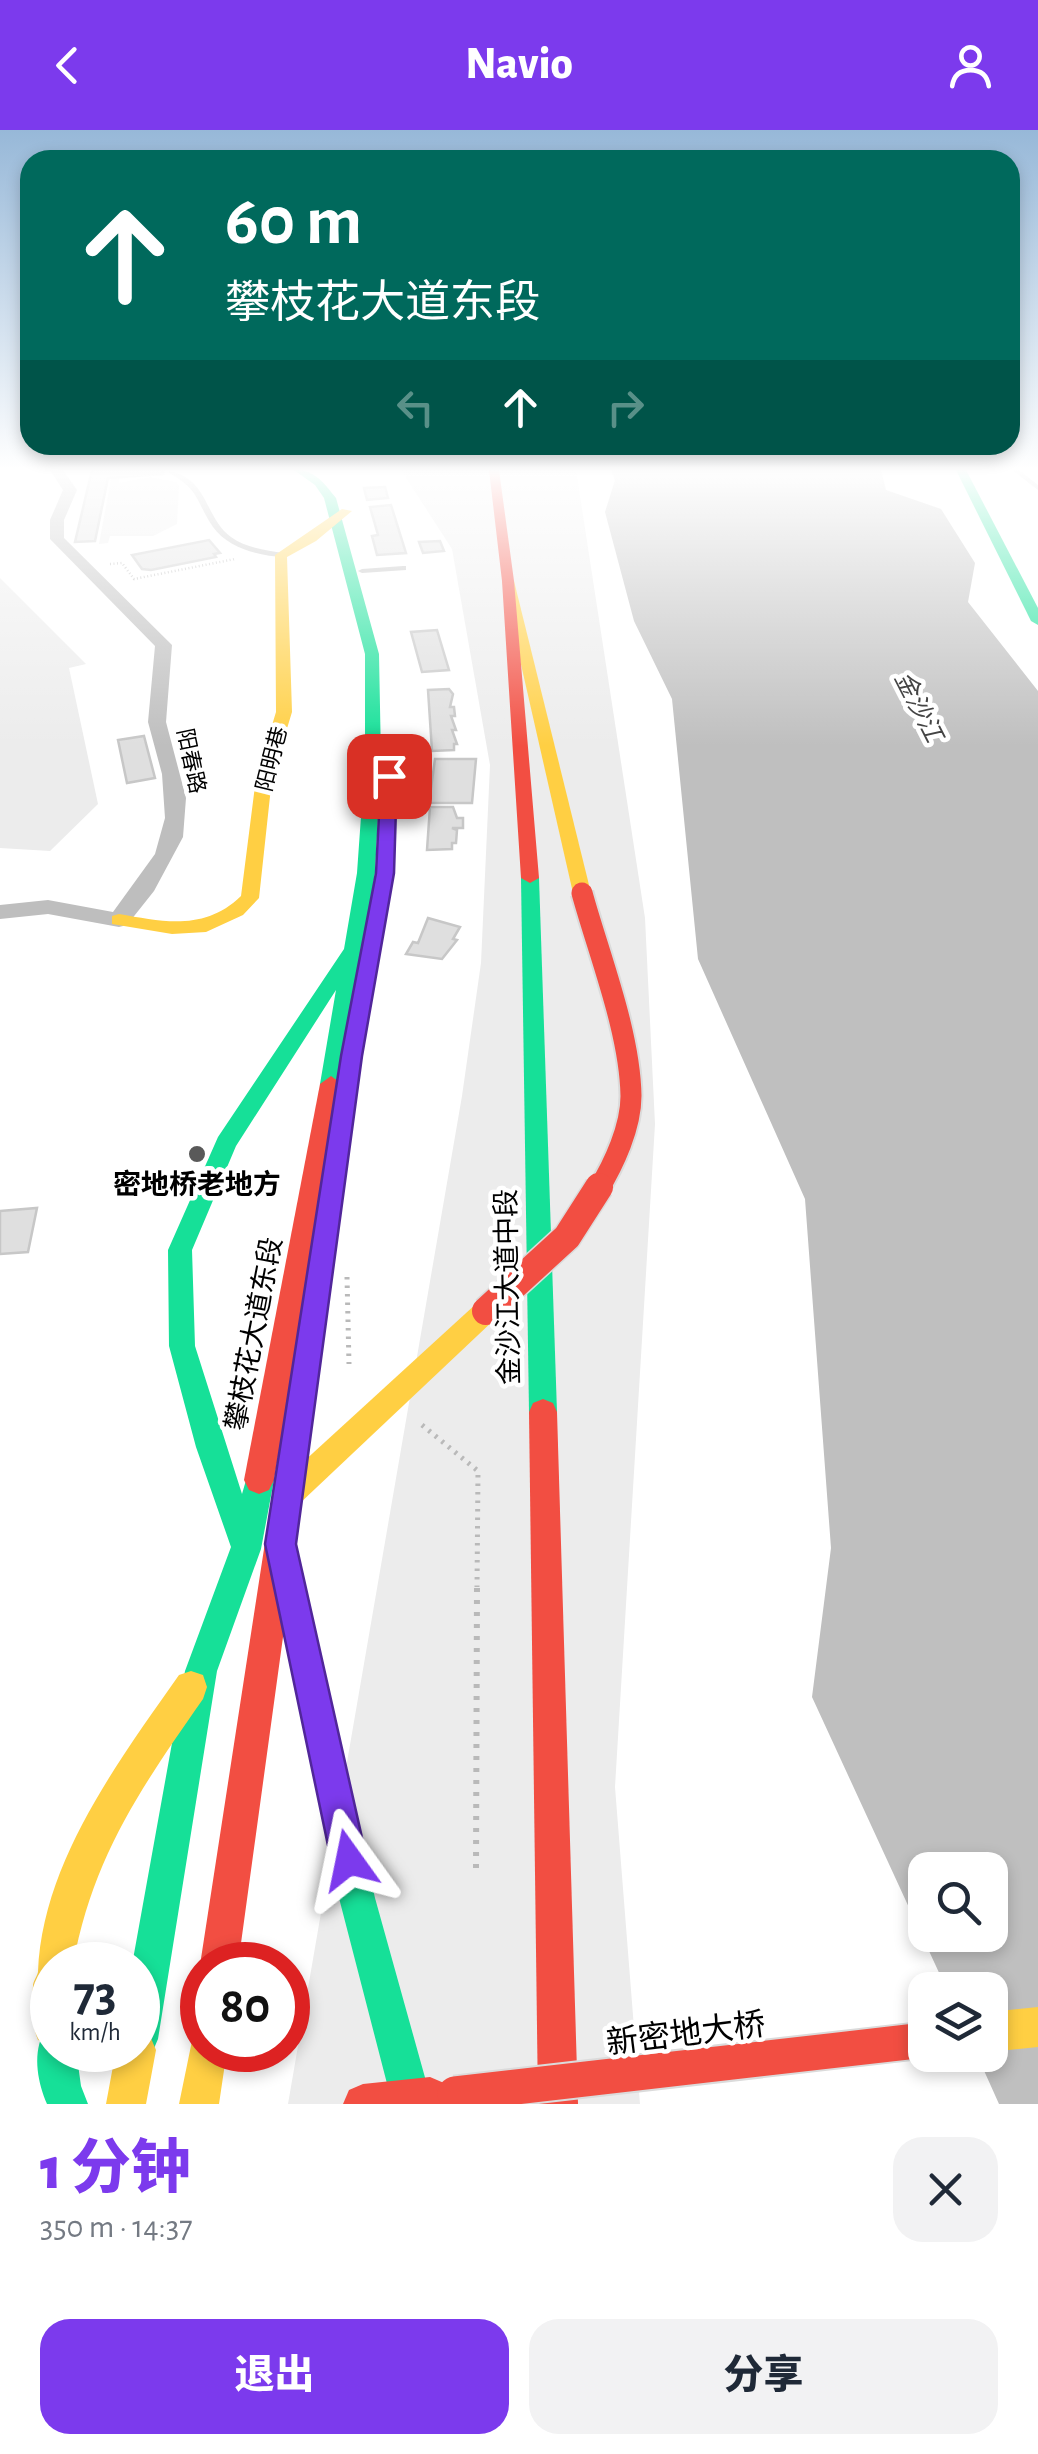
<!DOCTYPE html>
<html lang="zh">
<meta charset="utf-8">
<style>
body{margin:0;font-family:"Alegreya Sans","Noto Sans SC",sans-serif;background:#f2f2f3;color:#1f2937;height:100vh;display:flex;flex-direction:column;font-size:38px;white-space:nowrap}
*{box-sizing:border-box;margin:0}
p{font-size:32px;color:#747a83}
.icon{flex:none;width:55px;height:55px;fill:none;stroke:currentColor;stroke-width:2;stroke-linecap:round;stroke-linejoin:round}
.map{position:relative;height:1974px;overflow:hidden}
.sheet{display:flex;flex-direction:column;background:#fff;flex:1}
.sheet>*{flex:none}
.banner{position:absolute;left:20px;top:20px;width:1000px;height:305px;border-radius:30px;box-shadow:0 5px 15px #0003;background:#00695c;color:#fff;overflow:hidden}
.buttons{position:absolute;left:908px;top:1722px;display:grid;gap:20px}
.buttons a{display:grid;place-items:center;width:100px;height:100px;border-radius:20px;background:#fff;box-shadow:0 5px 15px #0003;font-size:50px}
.speed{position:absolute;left:30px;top:1812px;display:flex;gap:20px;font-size:50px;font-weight:700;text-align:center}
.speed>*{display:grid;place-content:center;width:130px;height:130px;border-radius:50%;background:#fff;box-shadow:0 5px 15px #0003;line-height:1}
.speed small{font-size:25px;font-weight:400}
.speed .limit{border:15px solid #d22;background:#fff;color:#111}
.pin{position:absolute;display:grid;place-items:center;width:85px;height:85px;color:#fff;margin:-42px;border-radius:20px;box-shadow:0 5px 15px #0006}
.me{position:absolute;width:110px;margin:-55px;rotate:348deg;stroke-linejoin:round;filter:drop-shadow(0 0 8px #0008)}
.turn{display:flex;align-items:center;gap:35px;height:210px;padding:0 40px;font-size:45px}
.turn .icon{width:130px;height:130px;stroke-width:2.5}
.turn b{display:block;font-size:70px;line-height:85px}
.lanes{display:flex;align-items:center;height:95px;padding:0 40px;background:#0003;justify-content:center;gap:50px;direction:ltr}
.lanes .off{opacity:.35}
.round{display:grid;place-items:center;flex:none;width:105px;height:105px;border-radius:30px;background:#f2f2f3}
.headline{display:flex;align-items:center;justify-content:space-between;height:170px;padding:0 40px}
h1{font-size:60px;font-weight:800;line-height:75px;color:#7c3aed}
.primary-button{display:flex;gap:20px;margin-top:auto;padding:20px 40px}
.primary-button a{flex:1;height:115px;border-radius:30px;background:#7c3aed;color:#fff;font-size:40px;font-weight:800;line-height:115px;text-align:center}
.primary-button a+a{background:#f2f2f3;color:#1f2937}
header{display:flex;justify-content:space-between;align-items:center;height:130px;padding:0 40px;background:#7c3aed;color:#fff;font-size:45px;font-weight:800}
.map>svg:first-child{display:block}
.green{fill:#ececec}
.water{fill:#bfbfbf;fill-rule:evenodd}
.building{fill:#dfdfdf;stroke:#c7c7c7;stroke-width:2.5}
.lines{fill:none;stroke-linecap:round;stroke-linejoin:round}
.path-far2{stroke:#b9b9b9;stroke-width:2.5;stroke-dasharray:1 2.5;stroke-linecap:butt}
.path-far1{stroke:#b9b9b9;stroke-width:5;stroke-dasharray:2.5 6;stroke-linecap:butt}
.path{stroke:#b9b9b9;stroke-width:6;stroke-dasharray:4 8;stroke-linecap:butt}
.lane{fill:#bebebe;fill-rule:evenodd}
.street{fill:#bebebe;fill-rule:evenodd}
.fast{fill:#16e098;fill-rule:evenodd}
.slow{fill:#ffcf43;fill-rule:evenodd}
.jam{fill:#f24e42;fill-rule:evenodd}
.jam-bridge-far2-casing{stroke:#dbdbdb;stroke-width:25;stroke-linecap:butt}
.jam-bridge-far1-casing{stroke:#dbdbdb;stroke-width:31;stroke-linecap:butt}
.jam-bridge-casing{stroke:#dbdbdb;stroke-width:39;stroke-linecap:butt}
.jam-bridge-far2{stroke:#f24e42;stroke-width:21}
.jam-bridge-far1{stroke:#f24e42;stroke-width:28}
.jam-bridge{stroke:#f24e42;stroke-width:35}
.route{fill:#7c3aed;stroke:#51269a;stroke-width:2.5}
.poi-dot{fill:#595959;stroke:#fff;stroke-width:4}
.labels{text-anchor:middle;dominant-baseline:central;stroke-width:9;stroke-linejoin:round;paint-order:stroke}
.far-street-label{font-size:22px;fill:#000;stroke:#fff}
.far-water-label{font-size:25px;font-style:italic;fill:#444;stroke:#fff}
.poi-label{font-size:28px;font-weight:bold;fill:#000;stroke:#fff}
.street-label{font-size:28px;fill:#000;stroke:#fff}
.near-street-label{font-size:32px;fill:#000;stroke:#fff}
</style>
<header><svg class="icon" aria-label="back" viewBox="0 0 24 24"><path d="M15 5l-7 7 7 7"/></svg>Navio<svg class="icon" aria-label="person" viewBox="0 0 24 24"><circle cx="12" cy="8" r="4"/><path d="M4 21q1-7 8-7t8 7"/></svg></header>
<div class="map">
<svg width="1038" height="1974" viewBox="0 0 1038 1974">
<rect width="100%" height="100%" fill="#fff"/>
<!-- green -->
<g class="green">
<path d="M401,340H576L645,788L655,994L615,1657L640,1974H288L462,966L481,833L490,635L452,419Z"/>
<path d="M119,348V353L150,347L176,352L179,356L177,394L153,406H110L108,413L99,414L111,349Z"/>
<path d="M0,448L86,534L69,538L98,674L50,721L0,718Z"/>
</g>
<!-- water -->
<path class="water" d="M611,340H881L886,360L941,379L975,433L968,472L1038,561V1974H999L977,1925H990V1860H947L812,1567L831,1418L805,1069L698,829L672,569L634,491L605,382L615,350ZM925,1740H990V1805H925Z"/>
<!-- building -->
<g class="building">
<path d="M92,340H163V344L108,348L95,411L75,412Z"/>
<path d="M385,357L388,368L367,370L364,358Z"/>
<path d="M391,375L406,423L377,425L372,406L378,405L370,377Z"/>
<path d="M209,410L220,423L214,424L216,427L151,440L142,439L132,425Z"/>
<path d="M440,411L444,421L423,423L419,412Z"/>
<path d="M437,500L449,540L422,542L411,502Z"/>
<path d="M449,559L453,564L450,577H454L455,586H451L456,600H452L457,614H454V620L432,621L428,560Z"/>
<path d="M144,606L155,648L127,653L118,610Z"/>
<path d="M435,629H476L472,673H429Z"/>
<path d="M430,677H453L457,688H463V698H452L457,700L456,713H452V719L427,720Z"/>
<path d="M428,788L460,797L453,809L457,810L442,829L406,824L413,812L418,813Z"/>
<path d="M37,1078L28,1122L0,1124V1081Z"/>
</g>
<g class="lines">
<!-- path-far2 -->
<path class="path-far2" d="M110,434L122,433L134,449L235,429"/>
<!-- path-far1 -->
<g class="path-far1">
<path d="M347,1147L349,1234"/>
<path d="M422,1295L478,1341L477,1457"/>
</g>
<!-- path -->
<path class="path" d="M476,1738L477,1455"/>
<!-- lane -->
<g class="lane">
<path d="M1012,340H1019L1038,355V360Z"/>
<path d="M169,341C209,349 204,387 231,407C246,418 266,420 284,423V427C259,426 228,418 213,397C195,370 200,360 169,343Z"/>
<path d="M403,436H406V440L362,443L358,441L362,439Z"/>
</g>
<!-- street -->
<path class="street" d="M50,340H63L77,360L64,390V408L172,515L166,592L186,668L183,707L154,761L127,795L119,797L48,784L0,789V775L48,770L113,782L155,724L165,688L162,644L148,592L155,516L50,409V390L63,360Z"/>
<!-- fast -->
<g class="fast">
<path d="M294,340C314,339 324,353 336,368L379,524L381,630L375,743L342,954L331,962L320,954L336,860L236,1016L192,1120L195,1216L242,1364L249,1340L259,1336L269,1340L274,1350L261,1419L217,1541L158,1909L152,1923L138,1929L123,1920H138V1835H132L185,1541L231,1417L196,1317L169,1216L168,1120L218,1007L344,819L357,743L365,630V524L324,368L315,355Z"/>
<path d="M956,340H966L1038,478V495L1031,491Z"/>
<path d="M530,743L539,748L557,1282L553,1291L543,1295L533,1291L529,1282L521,748Z"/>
<path d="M288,1432L299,1436L303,1447L375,1768L431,1969L429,1974H393L391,1969L339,1768L273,1447L277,1436Z"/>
<path d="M52,1902V1920H76L81,1956L88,1974H47C38,1953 33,1927 42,1906Z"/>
</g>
<!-- slow -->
<g class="slow">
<path d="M342,379L352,381L316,411L287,427L292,582L272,648L259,768L243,785L206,802L172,804L112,794V786L119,784C164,792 205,801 241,766L256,648L276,582L275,425Z"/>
<path d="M508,447L514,451L591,763L582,769L573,763L502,451Z"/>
<path d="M486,1170L495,1173L499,1181L495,1189L298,1375L288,1379L278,1375L273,1365L278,1355L477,1173Z"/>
<path d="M191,1541L203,1545L207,1557L203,1569C141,1658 93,1726 73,1835H52V1915L38,1910C31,1893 31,1874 33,1856C33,1851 37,1847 38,1842C42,1733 118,1632 179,1545Z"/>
<path d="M1038,1877V1917L990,1922V1882Z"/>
<path d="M138,1901L150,1906L156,1920L146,1974H106L116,1920H138Z"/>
<path d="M202,1902V1920H227L219,1974H179L193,1906Z"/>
</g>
<!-- jam -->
<g class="jam">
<path d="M489,340H499L514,451L539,748L530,753L521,748L502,451Z"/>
<path d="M331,946L342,954L274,1350L269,1360L259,1364L249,1360L244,1350L320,954Z"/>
<path d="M543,1269L553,1273L557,1282L578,1974H538L529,1282L533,1273Z"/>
<path d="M289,1340L299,1344L304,1354L238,1835H202V1841L200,1835L274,1354L279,1344Z"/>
<path d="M430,1947L444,1953L450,1967L447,1974H343L349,1960L363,1954Z"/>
</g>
<!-- jam-bridge-far2 casing -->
<g class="jam-bridge-far2-casing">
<path id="jam-bridge-far2" d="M582,763C599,825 630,902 631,966C631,997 614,1034 598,1060"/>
</g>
<!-- jam-bridge-far1 casing -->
<g class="jam-bridge-far1-casing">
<path id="jam-bridge-far1" d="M486,1181L567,1107L599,1057"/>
</g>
<!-- jam-bridge casing -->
<g class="jam-bridge-casing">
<path id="jam-bridge" d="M455,1964L925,1910"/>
</g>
<!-- jam-bridge-far2 -->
<use href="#jam-bridge-far2" class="jam-bridge-far2"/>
<!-- jam-bridge-far1 -->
<use href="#jam-bridge-far1" class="jam-bridge-far1"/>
<!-- jam-bridge -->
<use href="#jam-bridge" class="jam-bridge"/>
</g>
<!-- sky -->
<linearGradient id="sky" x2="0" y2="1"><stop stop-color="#97b8d8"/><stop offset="0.55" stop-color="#fff"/><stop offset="1" stop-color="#fff" stop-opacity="0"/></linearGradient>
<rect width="1038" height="616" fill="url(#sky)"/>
<!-- route -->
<path class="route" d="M389,642L397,646L394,743L362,926L296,1414L367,1730L362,1743L349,1749L336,1743L331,1730L265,1414L341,926L376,743L381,646Z"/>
<!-- markers -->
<circle class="poi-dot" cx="197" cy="1024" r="10"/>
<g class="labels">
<!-- far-street labels -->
<g class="far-street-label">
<text transform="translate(272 629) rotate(-76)">阳明巷</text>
<text transform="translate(191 631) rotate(78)">阳春路</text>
</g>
<!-- far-water labels -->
<g class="far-water-label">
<text transform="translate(918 577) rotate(63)">金沙江</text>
</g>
<!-- poi labels -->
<g class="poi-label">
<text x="197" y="1056">密地桥老地方</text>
</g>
<!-- street labels -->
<g class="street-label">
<text transform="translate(509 1157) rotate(-91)">金沙江大道中段</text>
<text transform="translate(255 1204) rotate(-79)">攀枝花大道东段</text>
</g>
<!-- near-street labels -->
<g class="near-street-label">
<text transform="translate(686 1904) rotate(-7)">新密地大桥</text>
</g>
</g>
</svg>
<div class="buttons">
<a><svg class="icon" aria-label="search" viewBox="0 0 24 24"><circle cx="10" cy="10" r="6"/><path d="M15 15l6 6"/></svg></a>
<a><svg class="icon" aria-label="layers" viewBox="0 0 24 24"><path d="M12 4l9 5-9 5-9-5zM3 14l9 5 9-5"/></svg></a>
</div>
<div class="speed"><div>73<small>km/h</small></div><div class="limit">80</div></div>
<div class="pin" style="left:389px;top:646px;background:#d93025"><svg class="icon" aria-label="arrive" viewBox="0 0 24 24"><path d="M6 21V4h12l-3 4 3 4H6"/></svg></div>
<svg class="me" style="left:349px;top:1730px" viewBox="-20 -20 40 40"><path d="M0-17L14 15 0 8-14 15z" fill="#7c3aed" stroke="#fff" stroke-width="4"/></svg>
<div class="banner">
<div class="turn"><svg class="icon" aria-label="ahead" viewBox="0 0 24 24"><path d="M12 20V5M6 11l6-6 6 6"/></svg><div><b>60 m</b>攀枝花大道东段</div></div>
<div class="lanes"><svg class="icon off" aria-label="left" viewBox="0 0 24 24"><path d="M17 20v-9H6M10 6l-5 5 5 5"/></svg><svg class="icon" aria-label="ahead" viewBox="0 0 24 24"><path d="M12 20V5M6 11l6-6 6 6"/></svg><svg class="icon off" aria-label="right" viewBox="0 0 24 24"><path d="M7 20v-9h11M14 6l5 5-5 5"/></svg></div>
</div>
</div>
<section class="sheet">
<div class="headline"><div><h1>1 分钟</h1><p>350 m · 14:37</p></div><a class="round"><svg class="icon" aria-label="close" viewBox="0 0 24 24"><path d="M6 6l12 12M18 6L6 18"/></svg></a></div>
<div class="primary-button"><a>退出</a><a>分享</a></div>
</section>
